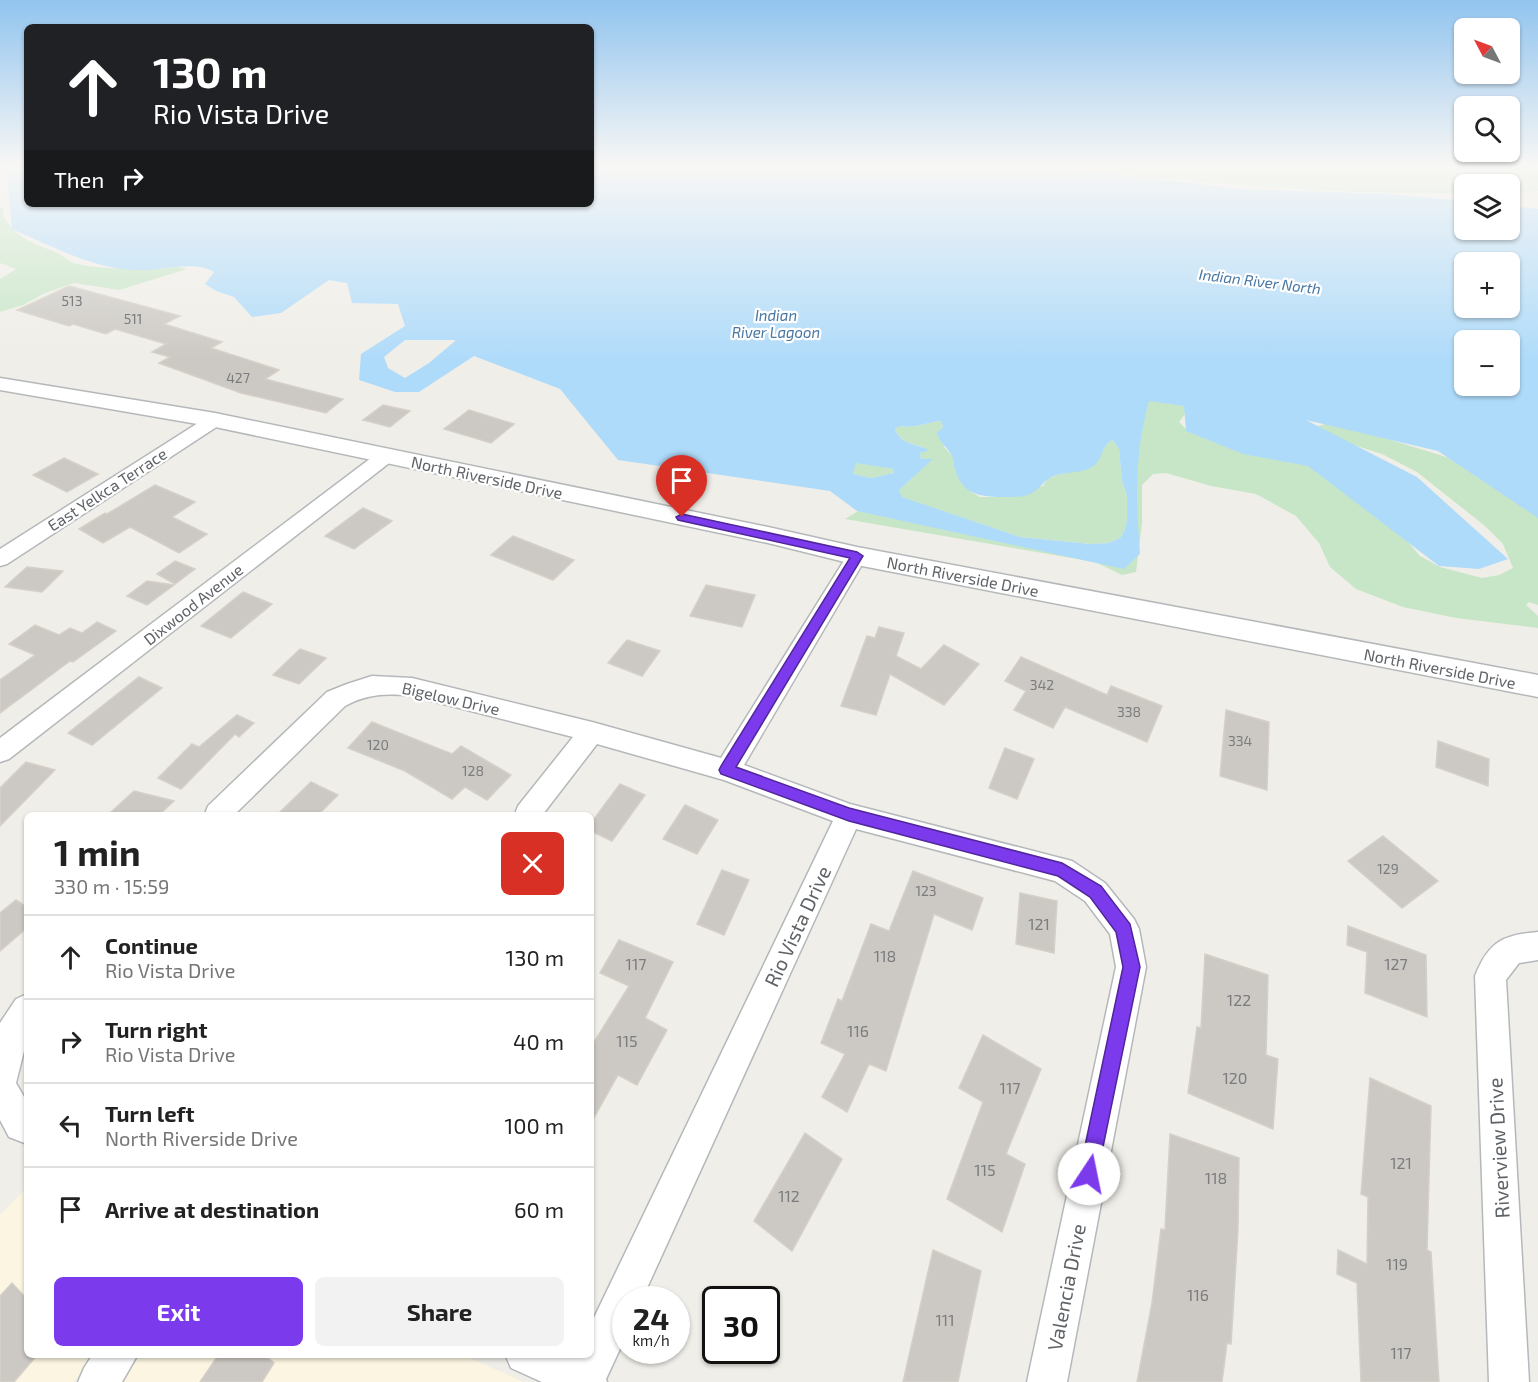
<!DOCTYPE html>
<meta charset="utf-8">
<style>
body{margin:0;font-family:"Exo 2",sans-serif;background:#f2f2f2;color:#222;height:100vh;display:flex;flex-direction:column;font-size:22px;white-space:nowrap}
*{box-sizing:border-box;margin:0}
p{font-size:20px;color:#767676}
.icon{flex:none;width:33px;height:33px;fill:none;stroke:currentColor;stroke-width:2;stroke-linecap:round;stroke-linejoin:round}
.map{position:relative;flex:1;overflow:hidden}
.details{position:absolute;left:24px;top:812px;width:570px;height:546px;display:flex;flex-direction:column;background:#fff;border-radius:9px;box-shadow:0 2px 4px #0004}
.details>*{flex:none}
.banner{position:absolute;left:24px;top:24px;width:570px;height:183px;border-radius:9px;box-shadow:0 2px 4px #0004;background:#202124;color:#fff;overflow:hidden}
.needle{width:39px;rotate:311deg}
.tools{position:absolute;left:1454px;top:18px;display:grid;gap:12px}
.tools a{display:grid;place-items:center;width:66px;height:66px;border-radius:9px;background:#fff;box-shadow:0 2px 4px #0004;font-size:30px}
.speed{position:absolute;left:612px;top:1286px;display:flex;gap:12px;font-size:30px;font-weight:700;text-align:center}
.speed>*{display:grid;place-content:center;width:78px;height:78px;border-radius:50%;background:#fff;box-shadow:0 2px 4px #0004;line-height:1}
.speed small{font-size:15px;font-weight:400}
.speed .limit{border:3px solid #111;border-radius:9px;background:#fff;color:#111}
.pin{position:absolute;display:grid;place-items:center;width:51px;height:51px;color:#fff;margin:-62px -26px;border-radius:50% 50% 50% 0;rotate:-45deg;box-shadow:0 0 6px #0007}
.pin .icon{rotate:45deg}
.me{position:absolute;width:66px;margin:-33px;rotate:11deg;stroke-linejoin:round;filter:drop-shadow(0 0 4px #0008)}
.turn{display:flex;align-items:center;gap:21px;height:126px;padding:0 30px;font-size:27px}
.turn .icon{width:78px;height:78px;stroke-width:2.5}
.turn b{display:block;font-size:42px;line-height:51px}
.then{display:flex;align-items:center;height:57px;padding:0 30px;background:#0003;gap:12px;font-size:22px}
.round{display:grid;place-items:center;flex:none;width:63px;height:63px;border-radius:9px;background:#f2f2f2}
.head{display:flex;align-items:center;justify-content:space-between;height:102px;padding:0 30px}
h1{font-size:36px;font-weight:700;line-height:45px}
.primary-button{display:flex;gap:12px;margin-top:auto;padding:12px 30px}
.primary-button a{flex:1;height:69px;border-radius:9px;background:#7c3aed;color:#fff;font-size:24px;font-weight:700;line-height:69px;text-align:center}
.primary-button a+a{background:#f2f2f2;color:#222}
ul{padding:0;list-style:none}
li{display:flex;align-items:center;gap:18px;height:84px;padding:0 30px;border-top:2px solid #e0e0e0}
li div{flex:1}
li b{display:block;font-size:22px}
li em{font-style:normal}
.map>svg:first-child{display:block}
.commercial{fill:#fcf5e1}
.green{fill:#c7e6c7}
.water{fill:#afdbfa;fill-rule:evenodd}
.building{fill:#ccc9c4;stroke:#d5d0c7;stroke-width:1.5}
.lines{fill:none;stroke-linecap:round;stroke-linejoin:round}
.minor-casing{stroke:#b5b8bb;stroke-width:3}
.tertiary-casing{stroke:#b5b8bb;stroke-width:3}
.minor{fill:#fff;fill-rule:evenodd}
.tertiary{fill:#fff;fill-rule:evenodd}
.route{fill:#7c3aed;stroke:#51269a;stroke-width:1.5}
.labels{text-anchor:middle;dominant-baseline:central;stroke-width:4.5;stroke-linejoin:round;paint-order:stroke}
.number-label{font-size:14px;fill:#7a7c7e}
.far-water-label{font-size:15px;font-style:italic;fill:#4776a3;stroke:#fff}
.street-label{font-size:16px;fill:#5f6367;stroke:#fff}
.near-number-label{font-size:16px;fill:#7a7c7e}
.near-street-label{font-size:20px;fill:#5f6367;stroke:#fff}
</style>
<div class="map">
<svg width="1538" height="1382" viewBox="0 0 1538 1382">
<rect width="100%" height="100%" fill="#f0eee8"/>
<!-- commercial -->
<g class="commercial">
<path d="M27,1187V1354L94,1355L74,1382H0V1215Z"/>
<path d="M141,1354L463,1355L524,1382H122Z"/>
</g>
<!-- green -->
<g class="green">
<path d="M1051,166H1538V191L1509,192V184H1464V193C1326,195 1188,182 1051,166Z"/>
<path d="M0,206L4,210L3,215C14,237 32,243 53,251C62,254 69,263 77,264C110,271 145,268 179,267L187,269L119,290L74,283L45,293L23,305L0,312V279L16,269L0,263Z"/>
<path d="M1147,400L1191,406L1179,422L1189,432L1310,464L1392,523L1420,556L1440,567L1482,578L1499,575L1513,568L1503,544L1485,526L1417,472L1382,454L1344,442L1314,427L1333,422L1459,461L1538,515V605L1529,602L1526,605L1538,616V628L1456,618L1403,607L1356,589L1330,567L1319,543L1296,516L1256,494L1211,486L1166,473L1153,474L1142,485V523L1136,572L1122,575L1095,562L845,519L860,510L1017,542L1092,550L1129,542L1132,483Z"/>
<path d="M942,421L944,447L953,457L955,470L971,492L980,497H1008L1043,486L1048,478L1070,471L1084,470C1093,462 1104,444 1113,440L1119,449L1122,481L1127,496V521L1124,532L1120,538L1109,543L1091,544L1020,537L901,497L899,490L932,459H921L920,453L928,450C916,442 901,446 895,429L900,426C913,429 928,422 942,421Z"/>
<path d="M856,462L894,469V473L871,478L853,474Z"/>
</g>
<!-- water -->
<path class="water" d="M0,166H27V204H591V166H1051L1241,189L1392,194L1464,201V230H1509V206L1538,209V518L1438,451L1306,420L1417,477L1508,559L1479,569L1439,566L1308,466L1243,454L1186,431L1184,406L1149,401C1134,455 1136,499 1140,554L1124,569L857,511L830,491L618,460L560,389L474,356L419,392H395L359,380L361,354L405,326L398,304L352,303L347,283L329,280L281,313L252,317L234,297L216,291L205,284L214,272C197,261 165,269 145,270C98,272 54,247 12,229L6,167ZM1464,262H1509V308H1464ZM405,340H455V341L429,363L405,378L388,368L384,357ZM1464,340H1509V386H1464ZM941,421L943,427L937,433C940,443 948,448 952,456C954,460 953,465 955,470C963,493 976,496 998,497C1008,497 1021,498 1030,494C1039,490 1044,481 1051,477C1064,471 1080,474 1092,467C1104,461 1099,446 1113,440L1119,449L1122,481L1127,496V521L1124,532L1120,538L1109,543L1091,544L1020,537L902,497L899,490L933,459H921L920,453L929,450C917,443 901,446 895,429L900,426C913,429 928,422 941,421ZM856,463L894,469V473L871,478L853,474Z"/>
<!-- building -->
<g class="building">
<path d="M69,286L180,316L164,324L222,342L211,348L279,370L265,379L343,399L326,413L241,393L159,363L170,357L152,352L166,344L115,329L106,334L73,324L69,326L17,310Z"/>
<path d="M383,405L410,411L390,427L363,420Z"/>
<path d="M469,410L514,424L491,443L444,429Z"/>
<path d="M64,458L98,474L67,492L33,475Z"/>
<path d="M155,485L195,502L172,517L207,534L179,553L130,527L103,543L79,529L105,513L107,514Z"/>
<path d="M363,508L392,521L354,549L325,536Z"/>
<path d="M513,536L574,560L553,580L491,555Z"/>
<path d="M175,561L195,569L175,584L157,574Z"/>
<path d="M27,567L63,571L42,592L5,587Z"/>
<path d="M147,581L174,585L147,605L127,596Z"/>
<path d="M706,585L755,595L742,627L690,616Z"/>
<path d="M243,592L272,604L231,638L201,626Z"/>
<path d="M97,622L116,631L73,662L70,661L0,713V680L35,655L9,644L35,625L59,635L70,628L82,633Z"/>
<path d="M879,627L904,633L896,656L921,669L944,645L979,664L944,705L890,674L876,715L841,706L867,636L875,638Z"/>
<path d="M627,640L660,651L642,676L608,663Z"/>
<path d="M300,649L326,658L299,684L273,675Z"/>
<path d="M1021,657L1107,695L1111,686L1162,706L1147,742L1065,707L1053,728L1014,710L1026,691L1005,681Z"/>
<path d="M139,677L162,688L92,745L68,733Z"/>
<path d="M1226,710L1269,722L1267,790L1220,776Z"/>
<path d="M237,715L254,723L239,737L235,734L181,789L158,778L192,744L199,747Z"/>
<path d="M372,722L452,754L461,746L511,775L487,800L465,787L452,799L405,771L348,748Z"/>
<path d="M1438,741L1489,759L1488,786L1436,767Z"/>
<path d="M1005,748L1034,759L1017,799L989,788Z"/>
<path d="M26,762L55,770L0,826V788Z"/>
<path d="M311,782L338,795L319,814H278Z"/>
<path d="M620,784L645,795L612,841L591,831V823Z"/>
<path d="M134,791L174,801L160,814H109Z"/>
<path d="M685,805L718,820L697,854L663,839Z"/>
<path d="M1383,836L1438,881L1402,908L1348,861Z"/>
<path d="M722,870L749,880L724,935L697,924Z"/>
<path d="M913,871L983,898L972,930L934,914L886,1071L869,1064L847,1112L822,1097L845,1054L821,1043L838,999L842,1001L871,924L889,931Z"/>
<path d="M1020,893L1057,901L1054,953L1016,944Z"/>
<path d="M16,900L27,907V928L0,951V913Z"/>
<path d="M1348,926L1426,955L1427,1017L1365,993L1367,952L1347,945Z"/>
<path d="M619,940L673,962L645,1018L667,1030L637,1085L618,1075L591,1123V1047L629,986L600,973Z"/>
<path d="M1205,954L1268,975L1266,1055L1278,1059L1273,1129L1188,1093L1197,1027L1201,1028Z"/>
<path d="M983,1035L1041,1069L1006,1154L1025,1164L1002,1232L947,1199L983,1102L959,1088Z"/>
<path d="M1370,1078L1431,1106L1427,1250L1431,1252L1439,1382H1361L1357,1283L1337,1274L1338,1250L1367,1264L1368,1197L1361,1194Z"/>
<path d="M805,1133L842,1159L792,1251L754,1221Z"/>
<path d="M1170,1134L1239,1158L1238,1229L1231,1344L1227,1343L1222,1382H1137L1152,1303L1161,1229L1165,1230Z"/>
<path d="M933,1250L981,1271L958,1382H903Z"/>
<path d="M12,1283L27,1299V1354H38L14,1382H0V1296Z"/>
<path d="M219,1354H263L274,1363L262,1382H200Z"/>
</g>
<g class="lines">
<!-- minor casing -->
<g class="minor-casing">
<g id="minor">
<path d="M215,415L221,416L224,420L221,424L7,564L0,566V549L209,416Z"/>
<path d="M386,450L393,452L395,456L393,460L9,759L0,762V738L379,452Z"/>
<path d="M857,549L864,551L867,556L744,765L850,804L1072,861L1105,883L1134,919L1139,929L1146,967L1067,1382H1027L1116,967L1110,934L1085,901L1055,881L856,829L642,1299H626V1336L606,1379L607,1382H542L511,1368L505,1354H591V1324L833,821L724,780L597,744L543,814H515L518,806L573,737L412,696C387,693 367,694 345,706L235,814H205L208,806L327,692L347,684L372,676L412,678L592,722L721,758L850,551Z"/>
<path d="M1538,932V960L1519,963L1506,980L1529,1382H1489L1475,976C1489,941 1503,935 1538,932Z"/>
<path d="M27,994V1039L16,1083L27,1102V1144L9,1137L0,1120V1023L16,999Z"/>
<path d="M93,1354H138L122,1382H78L84,1368Z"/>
</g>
</g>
<!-- tertiary casing -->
<g class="tertiary-casing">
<path id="tertiary" d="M0,378L215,413L768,527L857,547L1538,675V697L857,565L768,543L215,427L0,390Z"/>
</g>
<!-- minor -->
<use href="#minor" class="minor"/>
<!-- tertiary -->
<use href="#tertiary" class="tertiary"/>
</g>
<!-- sky -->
<linearGradient id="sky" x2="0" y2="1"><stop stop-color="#91c4ef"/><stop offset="0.46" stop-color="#f8f7f5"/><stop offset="1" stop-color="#f8f7f5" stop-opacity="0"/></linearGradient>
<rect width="1538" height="359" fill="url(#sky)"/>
<!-- route -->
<path class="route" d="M682,514L857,552L863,556L736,767L849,808L1062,863L1101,886L1130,924L1140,967L1096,1181L1089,1184L1082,1181L1079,1174L1123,967L1116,932L1090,897L1058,876L849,821L721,774L719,770L721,766L850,558L678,520L676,517Z"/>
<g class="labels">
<!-- number labels -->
<g class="number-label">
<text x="72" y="300">513</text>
<text x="133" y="318">511</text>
<text x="238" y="377">427</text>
<text x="1042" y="684">342</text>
<text x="1129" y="711">338</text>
<text x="1240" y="740">334</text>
<text x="378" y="744">120</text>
<text x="473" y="770">128</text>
<text x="1388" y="868">129</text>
<text x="926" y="890">123</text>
</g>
<!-- far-water labels -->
<g class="far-water-label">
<text transform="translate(1260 281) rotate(7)">Indian River North</text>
<text x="776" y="315">Indian<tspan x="776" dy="17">River Lagoon</tspan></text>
</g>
<!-- street labels -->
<g class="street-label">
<text transform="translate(487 477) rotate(12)">North Riverside Drive</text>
<text transform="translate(107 489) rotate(-33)">East Yelkca Terrace</text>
<text transform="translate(963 576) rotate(11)">North Riverside Drive</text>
<text transform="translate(193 604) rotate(-38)">Dixwood Avenue</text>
<text transform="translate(1440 668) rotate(11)">North Riverside Drive</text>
<text transform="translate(451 698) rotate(13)">Bigelow Drive</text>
</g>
<!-- near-number labels -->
<g class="near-number-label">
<text x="1039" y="923">121</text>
<text x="885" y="955">118</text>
<text x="636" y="963">117</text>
<text x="1396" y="963">127</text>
<text x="1239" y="999">122</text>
<text x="858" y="1030">116</text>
<text x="627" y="1040">115</text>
<text x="1235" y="1077">120</text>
<text x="1010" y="1087">117</text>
<text x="1401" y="1162">121</text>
<text x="985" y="1169">115</text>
<text x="1216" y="1177">118</text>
<text x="789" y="1195">112</text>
<text x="1397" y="1263">119</text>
<text x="1198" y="1294">116</text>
<text x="945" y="1319">111</text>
<text x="1401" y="1352">117</text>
</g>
<!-- near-street labels -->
<g class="near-street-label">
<text transform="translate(797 926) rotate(-65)">Rio Vista Drive</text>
<text transform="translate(1498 1148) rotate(-93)">Riverview Drive</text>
<text transform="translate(1066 1287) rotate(-79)">Valencia Drive</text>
</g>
</g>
</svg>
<div class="tools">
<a><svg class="needle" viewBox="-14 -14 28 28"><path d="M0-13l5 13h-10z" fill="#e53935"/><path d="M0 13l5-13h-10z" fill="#767676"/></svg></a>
<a><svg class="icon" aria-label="search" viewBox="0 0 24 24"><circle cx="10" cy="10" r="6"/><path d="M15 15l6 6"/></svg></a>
<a><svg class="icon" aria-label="layers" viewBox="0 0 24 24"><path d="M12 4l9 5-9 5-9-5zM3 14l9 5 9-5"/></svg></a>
<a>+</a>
<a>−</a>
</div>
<div class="speed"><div>24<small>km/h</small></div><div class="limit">30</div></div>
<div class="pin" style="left:682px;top:517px;background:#d93025"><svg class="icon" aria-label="arrive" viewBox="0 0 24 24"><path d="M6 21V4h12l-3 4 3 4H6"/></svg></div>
<svg class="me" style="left:1089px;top:1174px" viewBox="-20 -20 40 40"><circle r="19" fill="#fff"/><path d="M0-13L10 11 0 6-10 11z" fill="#7c3aed"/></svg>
<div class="banner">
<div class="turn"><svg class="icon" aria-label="ahead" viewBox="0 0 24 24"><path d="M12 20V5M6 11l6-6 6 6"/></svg><div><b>130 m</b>Rio Vista Drive</div></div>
<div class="then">Then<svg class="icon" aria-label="right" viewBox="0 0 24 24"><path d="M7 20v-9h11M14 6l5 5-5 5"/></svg></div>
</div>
<section class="details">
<div class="head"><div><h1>1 min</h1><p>330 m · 15:59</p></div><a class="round" style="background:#d93025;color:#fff"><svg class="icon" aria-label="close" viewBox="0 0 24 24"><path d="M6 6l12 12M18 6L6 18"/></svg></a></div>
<ul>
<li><svg class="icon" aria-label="ahead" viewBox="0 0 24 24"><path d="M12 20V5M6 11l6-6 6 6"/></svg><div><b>Continue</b><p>Rio Vista Drive</p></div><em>130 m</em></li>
<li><svg class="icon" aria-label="right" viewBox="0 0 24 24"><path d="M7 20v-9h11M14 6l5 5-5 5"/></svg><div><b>Turn right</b><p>Rio Vista Drive</p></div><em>40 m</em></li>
<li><svg class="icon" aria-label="left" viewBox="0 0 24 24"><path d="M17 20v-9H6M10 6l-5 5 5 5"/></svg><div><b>Turn left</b><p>North Riverside Drive</p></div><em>100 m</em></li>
<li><svg class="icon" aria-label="arrive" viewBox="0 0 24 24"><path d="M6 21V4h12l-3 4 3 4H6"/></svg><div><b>Arrive at destination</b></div><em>60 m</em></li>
</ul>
<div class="primary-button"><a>Exit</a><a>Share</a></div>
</section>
</div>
